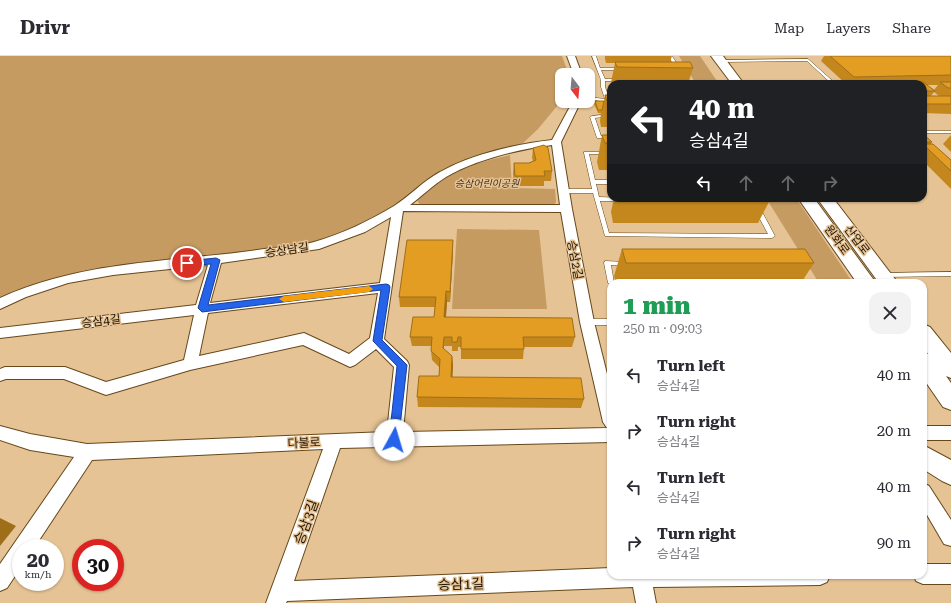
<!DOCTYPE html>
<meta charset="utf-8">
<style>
body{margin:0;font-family:"Roboto Serif","Noto Sans KR",serif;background:#f2f2f3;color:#2b2b33;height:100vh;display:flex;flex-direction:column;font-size:15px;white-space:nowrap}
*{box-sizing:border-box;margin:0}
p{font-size:13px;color:#7c7c81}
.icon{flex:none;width:22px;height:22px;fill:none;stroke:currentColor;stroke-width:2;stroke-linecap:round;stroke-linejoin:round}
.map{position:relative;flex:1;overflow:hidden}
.drawer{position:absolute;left:607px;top:223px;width:320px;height:300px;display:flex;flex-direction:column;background:#fff;border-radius:12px;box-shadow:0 1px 3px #0004}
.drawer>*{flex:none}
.banner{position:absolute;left:607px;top:24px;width:320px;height:122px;border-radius:12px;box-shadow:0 1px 3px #0004;background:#202124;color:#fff;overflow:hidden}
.needle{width:26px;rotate:164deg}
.controls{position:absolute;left:555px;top:12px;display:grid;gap:8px}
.controls a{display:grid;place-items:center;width:40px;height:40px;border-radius:8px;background:#fff;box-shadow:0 1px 3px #0004;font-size:20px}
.speed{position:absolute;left:12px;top:483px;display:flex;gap:8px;font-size:20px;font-weight:700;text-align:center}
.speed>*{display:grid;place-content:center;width:52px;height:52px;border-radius:50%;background:#fff;box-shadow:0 1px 3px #0004;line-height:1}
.speed small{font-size:10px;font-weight:400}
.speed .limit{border:6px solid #d22;background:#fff;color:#111}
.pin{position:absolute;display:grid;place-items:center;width:34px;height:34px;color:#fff;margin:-17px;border:2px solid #fff;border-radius:50%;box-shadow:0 1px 4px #0007}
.me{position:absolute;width:44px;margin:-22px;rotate:6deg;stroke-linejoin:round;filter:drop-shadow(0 0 3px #0008)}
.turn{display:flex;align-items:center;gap:14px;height:84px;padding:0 16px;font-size:18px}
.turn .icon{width:52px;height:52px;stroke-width:2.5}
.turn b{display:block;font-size:28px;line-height:34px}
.lanes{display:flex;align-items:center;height:38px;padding:0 16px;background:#0003;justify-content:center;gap:20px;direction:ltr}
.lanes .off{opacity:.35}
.round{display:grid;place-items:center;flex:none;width:42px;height:42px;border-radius:12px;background:#f2f2f3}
.summary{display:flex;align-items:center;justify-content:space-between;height:68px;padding:0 16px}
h1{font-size:24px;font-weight:800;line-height:30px;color:#1e9e55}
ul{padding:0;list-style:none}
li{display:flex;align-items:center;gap:12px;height:56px;padding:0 16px}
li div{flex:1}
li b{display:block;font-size:15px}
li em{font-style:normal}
header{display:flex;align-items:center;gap:24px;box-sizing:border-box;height:56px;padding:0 20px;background:#fff;border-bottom:1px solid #e1e1e2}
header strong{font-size:19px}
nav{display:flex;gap:22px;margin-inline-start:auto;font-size:14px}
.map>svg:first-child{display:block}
.green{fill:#c59b62}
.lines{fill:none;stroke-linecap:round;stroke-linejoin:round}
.lane-casing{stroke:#66481b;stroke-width:1}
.street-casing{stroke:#66481b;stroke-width:2}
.secondary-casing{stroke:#66481b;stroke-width:2}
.lane{fill:#fff;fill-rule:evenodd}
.street{fill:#fff;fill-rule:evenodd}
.secondary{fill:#fff;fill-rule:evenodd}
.wall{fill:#c3871e;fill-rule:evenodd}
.shaded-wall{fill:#9f6e18}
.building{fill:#e39d23;stroke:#9f6e18}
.route{fill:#2563eb;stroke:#184099}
.slow{fill:#f59e0b}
.labels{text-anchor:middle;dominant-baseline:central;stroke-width:3;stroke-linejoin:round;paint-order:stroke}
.far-park-label{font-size:10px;font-style:italic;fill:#3d301e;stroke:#e6c394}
.street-label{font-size:12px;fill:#1f1302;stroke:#e6c394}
.near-street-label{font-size:14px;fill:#1f1302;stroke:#e6c394}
</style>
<header>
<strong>Drivr</strong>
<nav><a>Map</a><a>Layers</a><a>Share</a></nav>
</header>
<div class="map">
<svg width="951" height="547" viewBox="0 0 951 547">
<rect width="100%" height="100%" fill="#e6c394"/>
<!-- green -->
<g class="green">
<path d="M0,0H562L569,19H562V44L538,73L522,88L462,105L437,118L390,153L359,172L322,185L72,220L0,248Z"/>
<path d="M679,0H700L719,28H696Z"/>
<path d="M510,99L512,132L555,133L556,146L554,149H420L415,141L446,121L473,108Z"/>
<path d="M766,142H796L853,227H819Z"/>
<path d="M457,173L539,174L547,253H452Z"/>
</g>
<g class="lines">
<!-- lane casing -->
<g class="lane-casing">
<g id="lane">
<path d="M592,0H596L600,12H622L624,13L622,14H601L605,23H620L622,24L620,25H605V31L610,44H611V53L609,52L606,46L588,43V41L605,43L601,31V24Z"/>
<path d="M668,0H672L681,14L680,15H678Z"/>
<path d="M808,3L836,28H832L807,5L721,6L719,5L721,4Z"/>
<path d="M611,58V60L595,62L601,80H611V82H597L590,61L592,60Z"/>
<rect x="923" y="75" width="28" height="2"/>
<path d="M584,96H611V98H589L595,124H611V128H596L599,141L625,142L626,143L623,145H600L609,177L768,178L754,152L757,150L760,152L775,180L772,182L605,180L593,137H564L561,135L564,133H592L584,97Z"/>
<path d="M605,205L626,206L629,208L626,210L611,209L614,227H611V229L608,227L604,207Z"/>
<path d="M951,216V220L883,221L880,219L883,217Z"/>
<path d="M587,263H611V269H587L584,266Z"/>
</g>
</g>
<!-- street casing -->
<g class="street-casing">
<g id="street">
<path d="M567,0H575L582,19H574Z"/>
<path d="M573,45H581L561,86L572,153L594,266L611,334V386L340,392L294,525L611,512V519H830L827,526L820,529L653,531L656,547H636L633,531L287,545L286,547H266L323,393L92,404L34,492H21V511L7,532L0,535V508L74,401L30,394L0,384V370L30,378L87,388L387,376L394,311L376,293L355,309L350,311L303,289L190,314L106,339L64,323H6L0,325V313L5,311H65L106,326L184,304L194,259L0,282V272L196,249L208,209L113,219L68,227L26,241L0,253V242C80,205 171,206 257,194C276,191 296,191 314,186C342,178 369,165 394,150C410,140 423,125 440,116C472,98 516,88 552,84ZM552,89L560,149H410C422,140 433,129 446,121C475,104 519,93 552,89ZM403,155L561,156L580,266L603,366L607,372L403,376L409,309L407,305L384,283ZM391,161L380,227L210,247L221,207L319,193L365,176ZM378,237L370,282L349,298L304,277L199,300L208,257Z"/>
<rect x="923" y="370" width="28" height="14"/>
<path d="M923,427L929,430L951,464V490L944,488L923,452Z"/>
<path d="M923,508H951V528H923L916,525L914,519H923Z"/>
</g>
</g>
<!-- secondary casing -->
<g class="secondary-casing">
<g id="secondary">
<path d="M711,0H723L744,28H732Z"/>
<path d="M798,142H814L876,227H857Z"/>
<path d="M817,142H833L898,227H879Z"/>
<path d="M923,268L930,271L951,297V322L946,320L951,327V354L943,351L923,322V297L928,298L923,291Z"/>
<path d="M923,389L951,404V429L942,425L923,413Z"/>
</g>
</g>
<!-- lane -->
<use href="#lane" class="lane"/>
<!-- street -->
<use href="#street" class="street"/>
<!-- secondary -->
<use href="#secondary" class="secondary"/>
</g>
<!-- wall -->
<g class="wall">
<path d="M605,0H672L670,6L693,12L688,28H611V33L610,31L615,7H606L605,3Z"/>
<path d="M824,0H951V58L923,57V28H846L821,5ZM927,29H938L934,34ZM934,36L939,40H931Z"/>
<path d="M605,39H611V71H601L600,65L601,57H598L594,48L595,45H604Z"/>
<path d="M923,78L932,86L931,88L951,104V133L923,105Z"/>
<path d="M602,79H611V114H599L597,106Z"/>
<path d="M951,79V96L943,88Z"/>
<path d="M533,92L552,115L551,125H544V130H514L513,117L514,107H529L533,105L532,102Z"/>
<path d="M614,142H771L758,167H613L611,156Z"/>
<path d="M453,184V195L450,246H447L446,261L575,281L572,291H524L523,303H461V291H458V295H452V290H444V293L452,300L453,310L452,321L584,343L581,352L418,351L417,341L439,320L440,312L432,304L431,295L432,290H412L410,281L434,261L435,251H400L399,241Z"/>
<path d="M622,193L814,207L801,227H616L614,220Z"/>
</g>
<!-- shaded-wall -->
<g class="shaded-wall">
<path d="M453,184V195L450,246V236Z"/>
<path d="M446,235L447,246L445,271L444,261Z"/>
<path d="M444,281V301L443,292Z"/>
<path d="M452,300L453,310L452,330L451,321Z"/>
<path d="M0,462L16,470L0,490Z"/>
</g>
<!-- building -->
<g class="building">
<path d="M830,0H951V19L854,21Z"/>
<path d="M615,6H690L693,12L617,11Z"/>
<path d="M897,26H923L935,35H923V28H899Z"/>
<path d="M940,26H951V32H948Z"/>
<path d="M605,39H611V45H607Z"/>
<rect x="923" y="40" width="28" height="8"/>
<path d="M595,45H604L602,54H598Z"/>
<path d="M923,78L932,86H923Z"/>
<path d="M602,79H611V87H605Z"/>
<path d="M923,88H933L951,104V115Z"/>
<path d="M544,89L548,92L552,115H544L545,120H515L514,107H529L536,104L533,92Z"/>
<path d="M407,184H453L450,236L446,235L444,261L572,262L575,281H523L524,293H461V281H458L457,286H452V281H444L443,292L452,300L451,321L581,322L584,343L417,341L419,320H439L440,303L431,295L432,281H410L413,261H434L436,241H399Z"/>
<path d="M622,193H805L814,207H626Z"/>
</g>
<!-- route -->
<path class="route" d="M216,202L220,204L208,249L386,228L389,229L390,231L382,284L407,309L398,388L394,389L391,388L389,384L397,310L373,285L381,234L202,256L198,252L211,208L187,210L183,207L187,205Z"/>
<!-- slow -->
<path class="slow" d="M369,230L373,233L369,236L284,246L279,243L284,240Z"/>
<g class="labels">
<!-- far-park labels -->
<g class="far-park-label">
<text x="487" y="127">승삼어린이공원</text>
</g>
<!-- street labels -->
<g class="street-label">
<text transform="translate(837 184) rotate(54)">원화로</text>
<text transform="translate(857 184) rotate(53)">산업로</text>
<text transform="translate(287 194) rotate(-8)">승상남길</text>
<text transform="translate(575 204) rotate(79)">승삼2길</text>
<text transform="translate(101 265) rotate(-7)">승삼4길</text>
<text transform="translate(304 387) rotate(-3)">다불로</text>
</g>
<!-- near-street labels -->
<g class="near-street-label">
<text transform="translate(306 466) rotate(-70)">승삼3길</text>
<text transform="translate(461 528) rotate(-2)">승삼1길</text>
</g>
</g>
</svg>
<div class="controls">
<a><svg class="needle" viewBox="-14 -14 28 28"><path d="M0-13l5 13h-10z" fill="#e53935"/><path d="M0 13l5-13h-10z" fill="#7c7c81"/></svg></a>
</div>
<div class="speed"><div>20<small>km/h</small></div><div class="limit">30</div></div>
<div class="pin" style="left:187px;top:207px;background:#d93025"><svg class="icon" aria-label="arrive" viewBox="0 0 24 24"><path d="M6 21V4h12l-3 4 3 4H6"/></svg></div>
<svg class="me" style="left:394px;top:384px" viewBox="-20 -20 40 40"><circle r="19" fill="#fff"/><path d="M0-13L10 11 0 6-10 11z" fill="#2563eb"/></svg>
<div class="banner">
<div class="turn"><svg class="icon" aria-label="left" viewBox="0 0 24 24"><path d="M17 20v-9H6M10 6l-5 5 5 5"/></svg><div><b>40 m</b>승삼4길</div></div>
<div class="lanes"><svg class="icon" aria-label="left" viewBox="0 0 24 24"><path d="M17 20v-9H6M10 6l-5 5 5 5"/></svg><svg class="icon off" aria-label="ahead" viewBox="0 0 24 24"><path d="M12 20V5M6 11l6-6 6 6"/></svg><svg class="icon off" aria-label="ahead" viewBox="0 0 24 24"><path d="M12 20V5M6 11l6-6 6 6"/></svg><svg class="icon off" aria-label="right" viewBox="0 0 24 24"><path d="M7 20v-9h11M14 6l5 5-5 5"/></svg></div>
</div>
<section class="drawer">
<div class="summary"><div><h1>1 min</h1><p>250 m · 09:03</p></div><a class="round"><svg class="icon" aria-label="close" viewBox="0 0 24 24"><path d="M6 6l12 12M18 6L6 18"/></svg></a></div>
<ul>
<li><svg class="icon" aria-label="left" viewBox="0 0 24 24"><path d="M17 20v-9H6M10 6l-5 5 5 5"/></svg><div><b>Turn left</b><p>승삼4길</p></div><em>40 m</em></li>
<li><svg class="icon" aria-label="right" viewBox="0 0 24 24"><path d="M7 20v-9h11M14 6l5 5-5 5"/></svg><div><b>Turn right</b><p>승삼4길</p></div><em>20 m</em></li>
<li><svg class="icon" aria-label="left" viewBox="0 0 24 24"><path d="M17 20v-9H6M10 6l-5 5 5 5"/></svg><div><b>Turn left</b><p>승삼4길</p></div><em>40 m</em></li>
<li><svg class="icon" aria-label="right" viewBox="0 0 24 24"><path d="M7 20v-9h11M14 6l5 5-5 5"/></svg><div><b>Turn right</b><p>승삼4길</p></div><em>90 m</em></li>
</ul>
</section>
</div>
